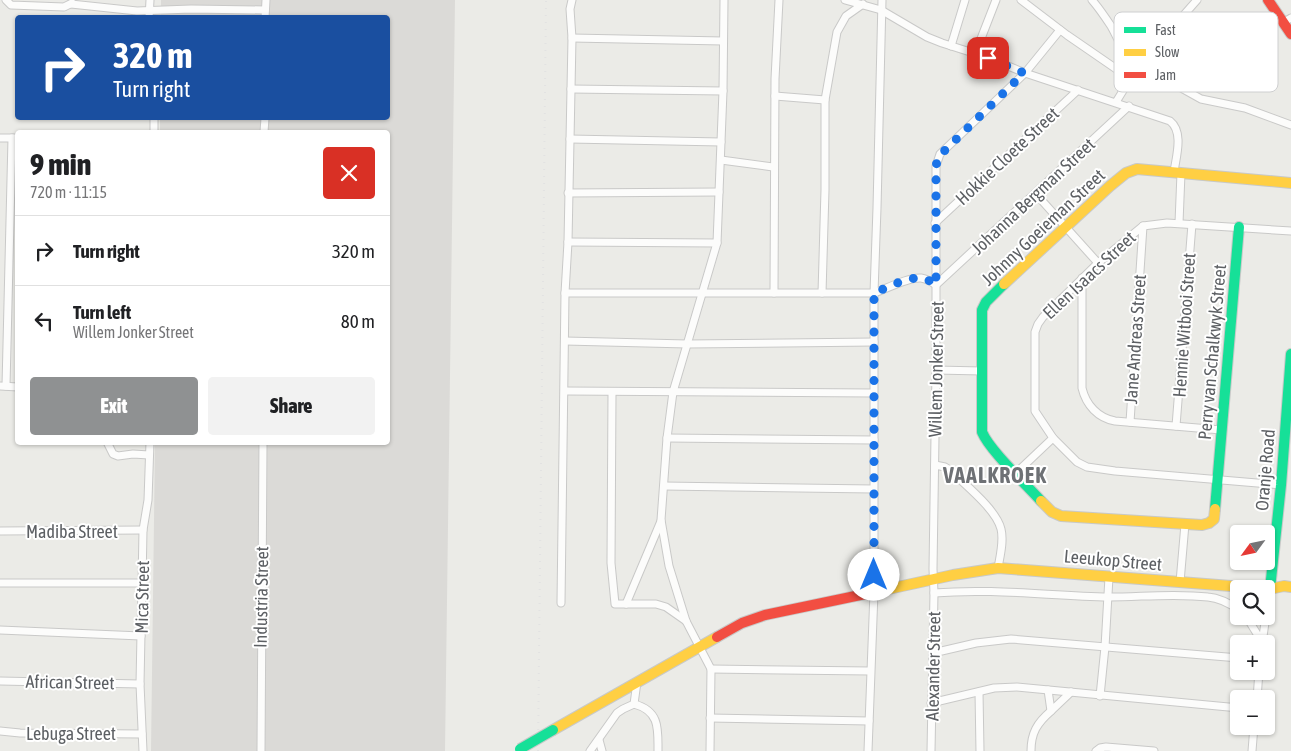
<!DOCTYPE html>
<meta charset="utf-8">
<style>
body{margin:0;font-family:"Asap Condensed",sans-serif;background:#f2f2f2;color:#202124;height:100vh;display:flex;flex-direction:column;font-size:19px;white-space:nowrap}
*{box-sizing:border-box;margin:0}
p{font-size:16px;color:#757577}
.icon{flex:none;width:28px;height:28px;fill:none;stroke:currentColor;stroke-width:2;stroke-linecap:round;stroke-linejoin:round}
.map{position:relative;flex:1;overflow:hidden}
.details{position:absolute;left:15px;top:130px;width:375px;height:315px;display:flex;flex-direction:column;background:#fff;border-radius:5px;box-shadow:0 1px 4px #0004}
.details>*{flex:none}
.banner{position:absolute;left:15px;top:15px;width:375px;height:105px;border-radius:5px;box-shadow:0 1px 4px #0004;background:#1a4fa0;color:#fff;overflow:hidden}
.needle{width:32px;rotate:237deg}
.controls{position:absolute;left:1230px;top:525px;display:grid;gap:10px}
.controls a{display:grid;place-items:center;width:45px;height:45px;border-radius:5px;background:#fff;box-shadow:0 1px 4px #0004;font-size:25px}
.pin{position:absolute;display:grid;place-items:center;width:42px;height:42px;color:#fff;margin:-21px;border-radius:10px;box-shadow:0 2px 8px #0006}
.me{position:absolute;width:55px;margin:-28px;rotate:0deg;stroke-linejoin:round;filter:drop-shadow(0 0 4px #0008)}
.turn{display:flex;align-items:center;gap:18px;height:105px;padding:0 15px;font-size:22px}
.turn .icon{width:65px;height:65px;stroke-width:2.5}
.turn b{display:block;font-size:35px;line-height:42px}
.round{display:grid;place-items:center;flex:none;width:52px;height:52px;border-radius:5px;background:#f2f2f2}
.headline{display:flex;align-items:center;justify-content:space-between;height:85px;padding:0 15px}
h1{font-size:30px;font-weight:800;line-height:38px}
.cta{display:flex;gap:10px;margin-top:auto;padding:10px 15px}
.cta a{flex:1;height:58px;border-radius:5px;background:#8f9192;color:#fff;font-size:20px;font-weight:800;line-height:58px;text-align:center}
.cta a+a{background:#f2f2f2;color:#202124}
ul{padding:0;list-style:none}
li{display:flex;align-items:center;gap:15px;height:70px;padding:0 15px;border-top:1px solid #e0e0e0}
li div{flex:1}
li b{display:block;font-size:19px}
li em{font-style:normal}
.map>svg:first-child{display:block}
.industrial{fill:#dbdad7}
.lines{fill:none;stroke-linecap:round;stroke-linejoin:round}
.street-casing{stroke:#c9c9c8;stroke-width:9}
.fast-casing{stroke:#c8c9c8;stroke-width:12}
.slow-casing{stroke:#c8c9c8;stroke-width:12}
.jam-casing{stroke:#c8c9c8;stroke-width:12}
.street{stroke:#fcfcfb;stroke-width:7}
.fast{stroke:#16e098;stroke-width:10}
.slow{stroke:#ffcf43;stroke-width:10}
.jam{stroke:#f24e42;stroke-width:10}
.rail{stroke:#e2e2e2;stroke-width:2;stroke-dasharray:1 6;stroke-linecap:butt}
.fast-bridge-casing{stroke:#c8c9c8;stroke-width:12;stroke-linecap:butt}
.fast-bridge{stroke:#16e098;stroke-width:10}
.route{stroke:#1a73e8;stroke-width:9;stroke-dasharray:0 16.2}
.labels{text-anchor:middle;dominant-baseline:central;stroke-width:4;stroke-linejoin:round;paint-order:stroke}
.street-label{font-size:18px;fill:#5d6064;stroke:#fff}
.district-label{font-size:22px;font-weight:bold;letter-spacing:1px;fill:#6e7175;stroke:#fff}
.key{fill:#fff;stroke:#cecfd0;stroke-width:1}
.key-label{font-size:14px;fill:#5d6064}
</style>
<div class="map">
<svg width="1291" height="751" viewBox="0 0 1291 751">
<rect width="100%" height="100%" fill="#ebebe7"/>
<!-- industrial -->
<path class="industrial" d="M161,0H455L445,751H151L155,443L388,442V132H160V118H388V18L161,17Z"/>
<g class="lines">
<!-- street casing -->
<g class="street-casing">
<g id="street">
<path d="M6,0L11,5L64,7L72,3"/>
<path d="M845,0L881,10L927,37L942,43L989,58L1025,73L1170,121C1184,132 1176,157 1174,172"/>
<path d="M1021,0L1067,35L1128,77L1129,81L1116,102"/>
<path d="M1092,0C1099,8 1105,17 1111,26C1119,40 1125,60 1142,66L1147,61L1167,34L1197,0"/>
<path d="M71,4L137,11L191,9L265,10"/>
<path d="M149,18L150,0"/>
<path d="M265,18L266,0"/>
<path d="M1284,22L1291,18"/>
<path d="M572,38L723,41"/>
<path d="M951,46L965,0"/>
<path d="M975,54L996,0"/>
<path d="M1142,66L1148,68L1167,80L1201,99L1245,108L1291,125"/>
<path d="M571,89L723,91"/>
<path d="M775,96L825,100V190L822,293"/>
<path d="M825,100L837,32L846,16L863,4"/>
<path d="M154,132V118"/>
<path d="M264,132L265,118"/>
<path d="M0,138H18"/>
<path d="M570,139L721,142"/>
<path d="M721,160L773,167"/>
<path d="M568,193L719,192"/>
<path d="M1036,194L1098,263"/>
<path d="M935,223L1078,90"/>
<path d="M1179,223L1181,173"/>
<path d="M568,242L717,243"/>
<path d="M1082,278V388C1086,405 1098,418 1115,421L1221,430"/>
<path d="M565,293L568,242L572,38L570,9L572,0"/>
<path d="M774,293L775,79L779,0"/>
<path d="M565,341L687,344L874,342"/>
<path d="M936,370L982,371"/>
<path d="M0,386L18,387"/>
<path d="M6,386L12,138"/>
<path d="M565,391L873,393"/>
<path d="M612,393L611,563L615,604H656L666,607L686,621"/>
<path d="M1130,422L1143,226"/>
<path d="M1176,426L1192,224"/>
<path d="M667,438L874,440"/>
<path d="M107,442L113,454L118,456L133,454L149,455"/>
<path d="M935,465L945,467L950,470C965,485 996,509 1001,529C1004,541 1000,556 998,568"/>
<path d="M1016,473L1053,438"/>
<path d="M1281,485L1115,471L1087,467L1077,462L1053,438L1035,411V332L1038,324L1043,317L1098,263L1143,226L1167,223L1291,231"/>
<path d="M664,486L873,489"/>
<path d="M0,531L143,530"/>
<path d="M1180,582L1185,524"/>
<path d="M0,583H142"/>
<path d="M934,593C993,588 1050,596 1109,597C1141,597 1175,593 1208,597C1220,598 1229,603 1239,610"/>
<path d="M561,603L565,293H874C886,289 908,277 921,278C927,279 932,282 936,285L1129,106"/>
<path d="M626,604L661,521"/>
<path d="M1246,616L1262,642"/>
<path d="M1266,616L1270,589"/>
<path d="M0,630L141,636"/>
<path d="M1262,643L1266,616"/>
<path d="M933,653L976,643L1011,639L1239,658"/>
<path d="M711,669L870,671"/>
<path d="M0,681L140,684"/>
<path d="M1048,690L1051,711L1071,692"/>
<path d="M979,692L980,751"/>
<path d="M1100,696L1105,647L1109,577"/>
<path d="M1257,699L1259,671"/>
<path d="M931,703L994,688L1017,687L1239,708"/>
<path d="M634,704C660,711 658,729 658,751"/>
<path d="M710,718L869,721"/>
<path d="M0,731L20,733L142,734"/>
<path d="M599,740L602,751"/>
<path d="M143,751L140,684L142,583L143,530L148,500L150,442"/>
<path d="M261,751L263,442"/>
<path d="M590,751L617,713L623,709L634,704L637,682"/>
<path d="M710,751L711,669L686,621L669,566L661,520L667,438L673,392L717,243L723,91L724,0"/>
<path d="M868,751L874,592V293L877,208L882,0"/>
<path d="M931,751L934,593L933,569L936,370V166L940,154L1025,73L1060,30"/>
<path d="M1031,751C1031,733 1037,723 1051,711"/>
<path d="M1096,751L1100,748L1106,747L1154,751"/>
<path d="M1252,751L1254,726"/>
</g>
</g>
<!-- fast casing -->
<g class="fast-casing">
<g id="fast">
<path d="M1004,284L986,302L982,310V432C990,451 1026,484 1041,501"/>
<path d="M1215,509L1239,227"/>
<path d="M1270,589L1281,485L1291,354"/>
</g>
</g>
<!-- slow casing -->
<g class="slow-casing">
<g id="slow">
<path d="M1004,284L1110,186L1126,173L1137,169L1291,183"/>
<path d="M1041,501L1052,512L1061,516L1202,525L1209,523L1214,519L1215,509"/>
<path d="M870,593L953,575L998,568L1270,589L1284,586L1291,587"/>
<path d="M553,730L717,637"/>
</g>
</g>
<!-- jam casing -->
<g class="jam-casing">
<g id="jam">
<path d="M1268,0L1291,34"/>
<path d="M717,637L742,623L765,615L870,593"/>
</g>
</g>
<!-- street -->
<use href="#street" class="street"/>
<!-- fast -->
<use href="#fast" class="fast"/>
<!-- slow -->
<use href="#slow" class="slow"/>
<!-- jam -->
<use href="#jam" class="jam"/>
<!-- rail -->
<path class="rail" d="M538,751L546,0"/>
<!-- fast-bridge casing -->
<g class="fast-bridge-casing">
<path id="fast-bridge" d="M520,749L553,730"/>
</g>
<!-- fast-bridge -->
<use href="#fast-bridge" class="fast-bridge"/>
</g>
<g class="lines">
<!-- route -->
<path class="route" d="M874,575V293C887,288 906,277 921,278C927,279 932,282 936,285V166L938,157L1024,73L988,58"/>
</g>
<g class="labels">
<!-- street labels -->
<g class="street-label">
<text transform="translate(1007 156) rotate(-43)">Hokkie Cloete Street</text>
<text transform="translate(1033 196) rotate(-43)">Johanna Bergman Street</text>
<text transform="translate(1043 227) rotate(-43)">Johnny Goeieman Street</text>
<text transform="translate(1089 275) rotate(-43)">Ellen Isaacs Street</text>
<text transform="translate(1184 325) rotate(-86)">Hennie Witbooi Street</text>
<text transform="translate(1135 339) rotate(-86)">Jane Andreas Street</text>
<text transform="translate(1212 352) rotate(-85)">Perry van Schalkwyk Street</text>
<text transform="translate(936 369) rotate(-89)">Willem Jonker Street</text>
<text transform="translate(1265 470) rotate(-85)">Oranje Road</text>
<text x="72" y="531">Madiba Street</text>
<text transform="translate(1113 560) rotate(5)">Leeukop Street</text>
<text transform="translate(142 597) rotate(-89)">Mica Street</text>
<text transform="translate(261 597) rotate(-89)">Industria Street</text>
<text transform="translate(933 666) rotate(-89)">Alexander Street</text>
<text transform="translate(70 682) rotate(1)">African Street</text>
<text x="71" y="733">Lebuga Street</text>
</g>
<!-- district labels -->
<g class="district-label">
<text x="995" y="475">VAALKROEK</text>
</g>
</g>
<!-- legend -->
<rect x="1114" y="12" width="164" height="80" rx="8" class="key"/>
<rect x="1124" y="27" width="22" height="6" fill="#16e098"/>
<rect x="1124" y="49" width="22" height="7" fill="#ffcf43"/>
<rect x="1124" y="72" width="22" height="6" fill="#f24e42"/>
<g class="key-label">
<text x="1155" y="35">Fast</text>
<text x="1155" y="57">Slow</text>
<text x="1155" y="80">Jam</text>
</g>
</svg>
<div class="controls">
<a><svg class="needle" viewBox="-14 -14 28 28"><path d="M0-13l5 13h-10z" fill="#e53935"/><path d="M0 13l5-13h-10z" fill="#757577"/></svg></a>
<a><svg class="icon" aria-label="search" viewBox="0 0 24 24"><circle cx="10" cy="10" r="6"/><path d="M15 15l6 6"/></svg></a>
<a>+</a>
<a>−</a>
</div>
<div class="pin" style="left:988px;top:58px;background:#d93025"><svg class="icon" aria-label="arrive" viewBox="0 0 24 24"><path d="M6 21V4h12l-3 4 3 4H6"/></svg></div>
<svg class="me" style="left:874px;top:575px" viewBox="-20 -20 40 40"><circle r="19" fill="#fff"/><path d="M0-13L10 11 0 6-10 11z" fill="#1a73e8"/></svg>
<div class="banner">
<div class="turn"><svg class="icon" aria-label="right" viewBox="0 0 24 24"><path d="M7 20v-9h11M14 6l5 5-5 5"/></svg><div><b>320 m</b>Turn right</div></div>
</div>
<section class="details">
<div class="headline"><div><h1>9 min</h1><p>720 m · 11:15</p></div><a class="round" style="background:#d93025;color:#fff"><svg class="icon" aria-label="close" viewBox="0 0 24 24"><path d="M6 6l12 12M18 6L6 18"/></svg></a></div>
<ul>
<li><svg class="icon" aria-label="right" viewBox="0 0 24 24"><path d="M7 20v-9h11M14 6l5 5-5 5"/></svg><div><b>Turn right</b></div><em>320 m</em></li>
<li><svg class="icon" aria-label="left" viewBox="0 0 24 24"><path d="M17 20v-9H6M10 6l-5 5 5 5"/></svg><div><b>Turn left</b><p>Willem Jonker Street</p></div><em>80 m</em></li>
</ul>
<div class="cta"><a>Exit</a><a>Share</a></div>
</section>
</div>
